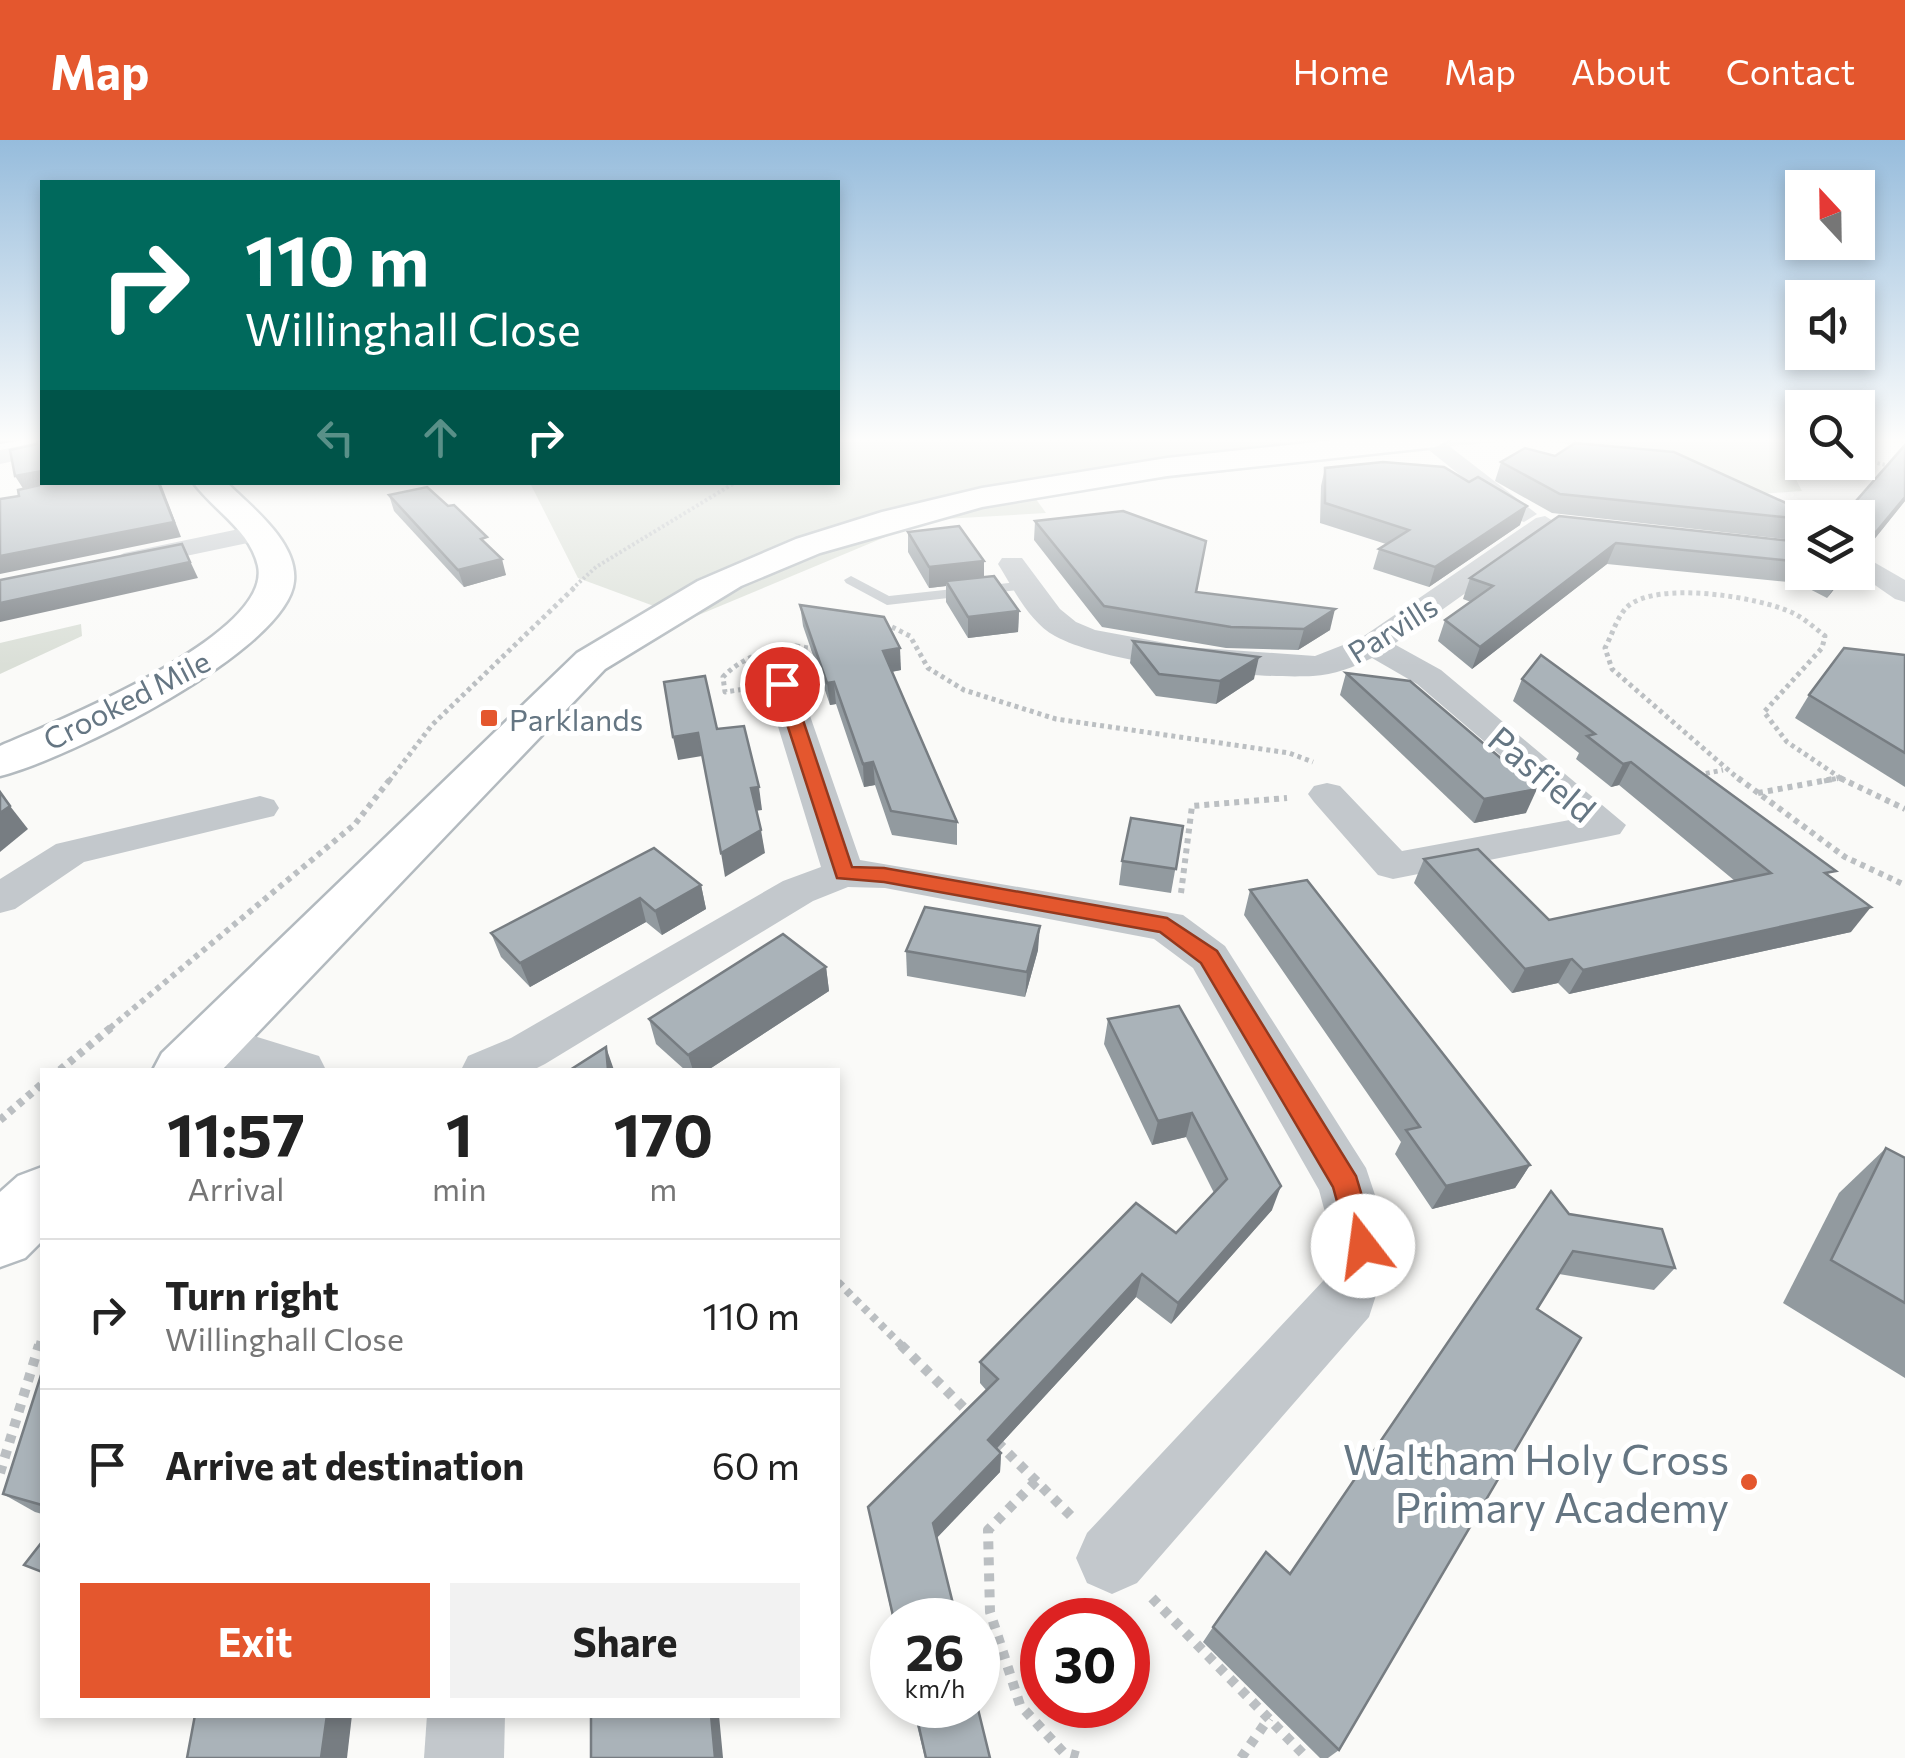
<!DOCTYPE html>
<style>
body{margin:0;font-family:Commissioner,sans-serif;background:#f2f2f2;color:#222;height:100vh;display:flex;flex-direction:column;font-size:38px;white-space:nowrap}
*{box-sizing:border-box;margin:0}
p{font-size:32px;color:#767676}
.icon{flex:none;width:55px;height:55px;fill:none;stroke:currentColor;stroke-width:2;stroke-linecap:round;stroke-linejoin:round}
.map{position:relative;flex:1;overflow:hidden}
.sheet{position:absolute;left:40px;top:928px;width:800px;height:650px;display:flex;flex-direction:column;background:#fff;border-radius:0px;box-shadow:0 5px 15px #0003}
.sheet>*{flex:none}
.guide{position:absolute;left:40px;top:40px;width:800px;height:305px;border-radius:0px;box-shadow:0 5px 15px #0003;background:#00695c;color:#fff;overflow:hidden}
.needle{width:65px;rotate:338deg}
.buttons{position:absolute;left:1785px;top:30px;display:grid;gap:20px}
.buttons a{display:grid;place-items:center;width:90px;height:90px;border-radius:0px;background:#fff;box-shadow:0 5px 15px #0003;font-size:50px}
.speed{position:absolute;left:870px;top:1458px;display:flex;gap:20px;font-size:50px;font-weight:700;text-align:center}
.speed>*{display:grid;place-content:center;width:130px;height:130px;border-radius:50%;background:#fff;box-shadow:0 5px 15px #0003;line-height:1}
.speed small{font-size:25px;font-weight:400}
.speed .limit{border:15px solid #d22;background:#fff;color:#111}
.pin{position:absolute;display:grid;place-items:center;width:85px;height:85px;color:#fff;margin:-42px;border:5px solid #fff;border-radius:50%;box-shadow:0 2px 10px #0007}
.me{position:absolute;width:110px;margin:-55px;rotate:345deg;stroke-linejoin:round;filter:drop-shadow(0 0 8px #0008)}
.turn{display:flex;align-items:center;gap:35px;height:210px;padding:0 40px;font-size:45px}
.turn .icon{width:130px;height:130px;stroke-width:2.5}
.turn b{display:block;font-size:70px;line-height:85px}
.lanes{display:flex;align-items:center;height:95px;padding:0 40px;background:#0003;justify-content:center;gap:50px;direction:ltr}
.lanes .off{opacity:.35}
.eta{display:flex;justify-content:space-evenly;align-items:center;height:170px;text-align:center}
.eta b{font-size:60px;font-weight:700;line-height:70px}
.primary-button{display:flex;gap:20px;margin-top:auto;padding:20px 40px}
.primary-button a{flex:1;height:115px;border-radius:0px;background:#e4572e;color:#fff;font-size:40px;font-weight:700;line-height:115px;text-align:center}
.primary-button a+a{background:#f2f2f2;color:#222}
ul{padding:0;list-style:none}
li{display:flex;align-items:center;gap:30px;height:150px;padding:0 40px;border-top:2px solid #e0e0e0}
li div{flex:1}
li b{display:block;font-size:38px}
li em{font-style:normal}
header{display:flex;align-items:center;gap:60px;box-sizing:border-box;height:140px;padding:0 50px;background:#e4572e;color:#fff}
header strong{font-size:48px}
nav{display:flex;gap:55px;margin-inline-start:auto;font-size:35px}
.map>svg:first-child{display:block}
.green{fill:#dadfd7}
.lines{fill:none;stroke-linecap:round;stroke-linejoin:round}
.secondary-casing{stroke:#b3babf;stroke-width:5}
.path-far4{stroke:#bbbfc2;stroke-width:4;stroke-dasharray:2.5 2.5;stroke-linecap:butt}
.path-far3{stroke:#bbbfc2;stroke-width:5;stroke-dasharray:4 4;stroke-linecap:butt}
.path-far2{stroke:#bbbfc2;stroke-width:6;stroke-dasharray:5 5;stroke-linecap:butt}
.path-far1{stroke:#bbbfc2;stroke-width:8;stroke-dasharray:6 6;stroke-linecap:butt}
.path{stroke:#bbbfc2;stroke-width:10;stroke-dasharray:8 8;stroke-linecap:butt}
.lane{fill:#c3c8cc;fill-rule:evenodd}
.street{fill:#c3c8cc;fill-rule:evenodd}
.secondary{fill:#fff;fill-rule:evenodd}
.wall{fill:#929a9f}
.shaded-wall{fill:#777d82}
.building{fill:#aab3b9;stroke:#777d82;stroke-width:2.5}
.route{fill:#e4572e;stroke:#94391e;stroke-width:2.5}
.poi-dot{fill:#e4572e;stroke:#fff;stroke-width:4}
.labels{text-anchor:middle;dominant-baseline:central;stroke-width:10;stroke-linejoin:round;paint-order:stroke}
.far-street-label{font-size:30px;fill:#657683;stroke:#fff}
.far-poi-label{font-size:30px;fill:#657683;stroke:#fff;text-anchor:start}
.street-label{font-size:35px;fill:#657683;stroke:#fff}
.near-poi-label{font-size:42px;fill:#657683;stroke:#fff;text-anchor:end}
</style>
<header>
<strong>Map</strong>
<nav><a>Home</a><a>Map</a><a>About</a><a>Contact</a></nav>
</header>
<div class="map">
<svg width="1905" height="1618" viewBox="0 0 1905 1618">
<rect width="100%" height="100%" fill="#fafaf8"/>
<!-- green -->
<g class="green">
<path d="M838,299H1536L1427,308L1033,355L1046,373L926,380L689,479L578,438L530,343L838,342Z"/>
<path d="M1538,299H1802V322L1829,323L1790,328L1802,351L1732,356L1636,316Z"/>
<path d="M81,484L82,496L0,534V503Z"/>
</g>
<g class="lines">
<!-- secondary casing -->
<g class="secondary-casing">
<g id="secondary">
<path d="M1343,299H1450L1436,307L1167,336L982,367L820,413L741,446L605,529L222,930H153L162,913L577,513L698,441L796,399L882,372L982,348L1167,318Z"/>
<path d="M193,342H226C250,366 298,402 294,441C288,511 63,621 0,636V606C53,583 273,496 258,426C250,390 214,371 193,342Z"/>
<path d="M42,1027V1101L25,1118L0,1127V1052L18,1036Z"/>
</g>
</g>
<!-- path-far4 -->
<g class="path-far4">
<path d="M1858,319L1905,329"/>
<path d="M1793,325L1815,322"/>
<path d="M572,449L596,427L736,342"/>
</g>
<!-- path-far3 -->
<g class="path-far3">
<path d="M892,487L910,496L928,528L964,550L1056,579L1289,613L1313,622"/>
<path d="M796,506L844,514L865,531L725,552L723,537C743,516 768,510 796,506Z"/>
<path d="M1698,635L1723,630"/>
<path d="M389,641L432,585L575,447"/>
<path d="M1741,641L1612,529L1605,508C1612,495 1617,477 1627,467C1656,440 1760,457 1793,473C1805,479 1815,488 1825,496L1822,508L1764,572L1787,602L1845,641"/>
<path d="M1824,641L1839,638"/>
</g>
<!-- path-far2 -->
<g class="path-far2">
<path d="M1738,638L1845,717L1905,745"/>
<path d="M1840,638L1905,669"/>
<path d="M1758,653L1838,638"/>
<path d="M1181,753L1192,666L1287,658"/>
<path d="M110,888L355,684L391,638"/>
</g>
<!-- path-far1 -->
<g class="path-far1">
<path d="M60,930L113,886"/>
<path d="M0,980L42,944"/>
<path d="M838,1142L903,1207"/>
<path d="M39,1207L42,1196"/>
</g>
<!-- path -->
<g class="path">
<path d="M901,1205L971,1275"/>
<path d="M997,1302L1073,1378"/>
<path d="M0,1333L39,1205"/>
<path d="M1036,1341L988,1390L990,1472L1020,1565L1063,1612L1085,1618"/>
<path d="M1152,1458L1307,1618"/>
<path d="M1241,1618L1269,1578"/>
</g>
<!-- lane -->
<path class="lane" d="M851,436L889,456L1027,441L1034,445L1027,449L887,465L846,443L844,440Z"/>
<!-- street -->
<g class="street">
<path d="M1415,299H1440L1537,374L1524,382L1515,379Z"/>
<path d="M42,301V315L0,324V310Z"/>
<path d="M1545,376L1558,384L1554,390L1394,504L1441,530L1626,685L1620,694L1606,697L1393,739L1378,735L1314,662L1308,654L1314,646L1327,643L1340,646L1402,711L1575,679L1417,544L1372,518C1354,527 1334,535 1313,536C1252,539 1108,525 1055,496C1029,482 1013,448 998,424L1002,418H1022L1060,469L1076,482L1095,490L1187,507L1315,516L1361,498L1536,378Z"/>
<path d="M258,385L267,387L271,393L267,399L124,429L110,421L124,413Z"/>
<path d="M1858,413L1905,440V462L1895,459L1856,432Z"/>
<path d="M782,534L794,537L799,544L860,720L1183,775L1225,806L1366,1028L1392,1106L1369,1177L1137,1443L1112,1454L1087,1443L1076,1418L1087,1393L1323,1141L1334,1106L1319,1050L1193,828L1154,799L885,748L848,747L813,761L545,924L533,930H461L468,916L511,898L783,741L821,727L765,544L770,537Z"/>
<path d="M260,656L274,660L279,668L274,676L84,722L15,769L0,773V739L56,704Z"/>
<path d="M215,884L319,916L326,930H233L198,916L190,903L198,890Z"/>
<path d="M427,1575H505L504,1618H424Z"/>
</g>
<!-- secondary -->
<use href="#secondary" class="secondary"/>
</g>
<!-- wall -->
<g class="wall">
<path d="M1555,316L1786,363L1849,369L1905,361L1864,412H1862L1858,378H1802V401L1552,373L1495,341L1501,322Z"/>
<path d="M1325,328L1520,385L1429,447L1373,429L1379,409L1386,404L1320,383L1321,346Z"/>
<path d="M389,355L490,408L506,435L464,447L394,371Z"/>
<path d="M1559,376L1802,402V432H1848L1827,458L1798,443L1607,424L1472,529L1438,501L1445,480L1471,462L1463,459L1470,438Z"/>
<path d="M1035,381L1196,452L1330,490L1298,510L1226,508L1102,487L1034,400Z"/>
<path d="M908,392L984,437L1019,471L1018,492L968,498L946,462V446L929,448L908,412Z"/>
<path d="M800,465L901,530L892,532L957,682V705L892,695L875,645L864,647L836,564L830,565L803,486Z"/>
<path d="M1133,501L1254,539L1216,564L1156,556L1130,523Z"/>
<path d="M1905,515V647L1795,578L1809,555Z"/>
<path d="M1346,533L1526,673L1474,683L1340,555Z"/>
<path d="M1522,539L1831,738L1851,792L1569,854L1558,843L1512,853L1414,743L1424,719L1549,780L1735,741L1619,645L1611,647L1576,619L1579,613L1513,561Z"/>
<path d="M1183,686L1171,753L1119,745L1122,721Z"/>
<path d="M701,745L706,769L662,795L646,782L530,847L501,817L491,793Z"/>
<path d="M1250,750L1530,1025L1515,1048L1432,1069L1395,1014L1401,1002L1244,775Z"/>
<path d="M1038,810L1025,857L907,836L906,811Z"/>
<path d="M826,827L829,851L708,930H685L656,904L649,879Z"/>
<path d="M1179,866L1272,1070L1171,1184L1136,1157L997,1308L1001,1313L1000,1332L936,1398L957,1480H893L868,1367L986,1250L980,1243V1222L1176,1093L1214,1053L1186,997L1152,1005L1104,904L1108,879Z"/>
<path d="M1886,1008L1905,1018V1238L1783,1163L1839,1053Z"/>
<path d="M1569,1074L1675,1128L1654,1150L1559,1134L1537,1169L1339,1610L1328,1618H1320L1203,1502L1213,1487L1290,1434Z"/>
<path d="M42,1232V1374L35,1372L3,1354Z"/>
<path d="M912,1565H977L990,1618H925Z"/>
</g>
<!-- shaded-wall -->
<g class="shaded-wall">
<path d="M0,299H30L0,304Z"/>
<path d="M42,331V342H65L24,350L15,336Z"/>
<path d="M158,342L161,344L181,397L0,434V416Z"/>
<path d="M1905,357V361L1864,412L1876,392Z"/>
<path d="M1527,366L1520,385L1429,447L1435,427Z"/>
<path d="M1616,403L1607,424L1472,529L1480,507Z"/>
<path d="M182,404L198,438L0,482V463Z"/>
<path d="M502,419L506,435L464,447L458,430Z"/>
<path d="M984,421V442L946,441V446L929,448V427Z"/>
<path d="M1844,432H1848L1827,458L1840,438Z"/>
<path d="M1335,469L1330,490L1298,510L1304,489Z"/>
<path d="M1019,471L1018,492L968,498V477Z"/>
<path d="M900,508L901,530L884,533L883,511Z"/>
<path d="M1259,517L1254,539L1216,564L1220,541Z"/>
<path d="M834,542L836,564L830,565L827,543Z"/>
<path d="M698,593L702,616L678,620L673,597Z"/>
<path d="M873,622L875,645L864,647L863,624Z"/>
<path d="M1631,622L1619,645L1611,647L1623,624Z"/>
<path d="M759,647L762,670L755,671L751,648Z"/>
<path d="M1537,649L1526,673L1474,683L1484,659Z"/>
<path d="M10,666L28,689L0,712V673Z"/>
<path d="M761,690L765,713L725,737L721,713Z"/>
<path d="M701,745L706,769L662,795L655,771Z"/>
<path d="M640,758L646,782L530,847L520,823Z"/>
<path d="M1871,767L1851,792L1569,854L1583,830Z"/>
<path d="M1040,786L1038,810L1025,857L1027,832Z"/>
<path d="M1572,819L1558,843L1512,853L1525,829Z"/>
<path d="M826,827L829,851L708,930H693L688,915Z"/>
<path d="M606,907L614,930H608Z"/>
<path d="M1192,973L1186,997L1152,1005L1158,981Z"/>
<path d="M1530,1025L1515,1048L1432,1069L1446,1046Z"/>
<path d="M1281,1046L1272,1070L1171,1184L1178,1163Z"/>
<path d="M1142,1134L1136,1157L987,1319L988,1300Z"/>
<path d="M1001,1313L1000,1332L934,1401L933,1383Z"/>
<path d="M327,1575H352L347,1618H321Z"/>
<path d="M711,1575H719L723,1618H715Z"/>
</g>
<!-- building -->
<g class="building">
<path d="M37,299H42V331L15,336L10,310L37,304Z"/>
<path d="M1575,303L1674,312L1786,363L1849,369L1905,305V357L1876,392L1867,390L1865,406L1858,416V378H1802V379L1560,354L1501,322L1525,308L1555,316Z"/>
<path d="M1383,322L1444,327L1469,342L1478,337L1527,366L1435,427L1379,409L1409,390L1325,363V328Z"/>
<path d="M53,342H158L174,382L0,416V359L19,356L18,350Z"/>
<path d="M427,347L448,366L454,365L487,397L481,399L502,419L458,430L389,355Z"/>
<path d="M1123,371L1206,401L1196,452L1335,469L1304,489L1231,487L1104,466L1035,381Z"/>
<path d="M1559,376L1802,402V422L1616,403L1480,507L1445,480L1493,446L1470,438Z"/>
<path d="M959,386L984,421L929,427L908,392Z"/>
<path d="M182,404L190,422L0,463V440Z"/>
<path d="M1829,432H1844L1840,438Z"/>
<path d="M994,436L1019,471L968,477L946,441Z"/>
<path d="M800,465L884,477L900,508L883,511L957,682L891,671L873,622L863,624L834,542L827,543Z"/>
<path d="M1133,501L1259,517L1220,541L1159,534Z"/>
<path d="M1844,508L1905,515V613L1809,555Z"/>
<path d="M1541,515L1836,731L1825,733L1871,767L1583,830L1572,819L1525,829L1424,719L1478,709L1549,780L1771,733L1631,622L1623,624L1587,596L1595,594L1522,539Z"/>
<path d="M1346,533L1410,541L1537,649L1484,659Z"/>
<path d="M705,536L717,589L744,586L759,647L751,648L761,690L721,713L698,593L673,597L664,542Z"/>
<path d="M0,652L10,666L0,673Z"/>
<path d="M1131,678L1183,686L1176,729L1122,721Z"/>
<path d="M654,708L701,745L655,771L640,758L520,823L491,793Z"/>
<path d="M1307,740L1530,1025L1446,1046L1406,990L1420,987L1250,750Z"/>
<path d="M925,767L1040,786L1027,832L906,811Z"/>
<path d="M783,794L826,827L688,915L649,879Z"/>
<path d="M1179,866L1281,1046L1178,1163L1142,1134L988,1300L1001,1313L933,1383L957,1480H894L868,1367L998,1239L980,1222L1136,1063L1176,1093L1227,1039L1192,973L1158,981L1108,879Z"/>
<path d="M606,907L608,930H570Z"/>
<path d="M1886,1008L1905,1018V1163L1831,1120Z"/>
<path d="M1551,1051L1569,1074L1662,1089L1675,1128L1573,1111L1537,1169L1581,1198L1339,1610L1213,1487L1266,1412L1290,1434Z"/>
<path d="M42,1232V1365L3,1354Z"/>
<path d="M42,1402V1432L24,1425Z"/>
<path d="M914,1565H977L990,1618H926Z"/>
<path d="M195,1575H327L321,1618H187Z"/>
<path d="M591,1575H711L715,1618H591Z"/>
</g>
<!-- sky -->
<linearGradient id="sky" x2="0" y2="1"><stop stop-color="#96bcdc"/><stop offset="0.57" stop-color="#fdfdfc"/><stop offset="1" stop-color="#fdfdfc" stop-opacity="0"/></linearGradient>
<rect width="1905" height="526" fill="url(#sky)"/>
<!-- route -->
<path class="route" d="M782,539L791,544L852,727L884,728L1167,778L1217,811L1356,1036L1377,1106L1373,1116L1363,1119L1352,1116L1333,1047L1201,823L1160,792L884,742L837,738L774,544Z"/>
<!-- markers -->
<g class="poi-dot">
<rect x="479" y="568" width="20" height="20" rx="5"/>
<circle cx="1749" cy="1342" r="10"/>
</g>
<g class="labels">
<!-- far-street labels -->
<g class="far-street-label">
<text transform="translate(1392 488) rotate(-32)">Parvills</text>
<text transform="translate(126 559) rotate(-27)">Crooked Mile</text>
</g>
<!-- far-poi labels -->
<g class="far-poi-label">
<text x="509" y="578">Parklands</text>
</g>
<!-- street labels -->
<g class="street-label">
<text transform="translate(1543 633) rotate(40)">Pasfield</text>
</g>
<!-- near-poi labels -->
<g class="near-poi-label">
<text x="1729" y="1318">Waltham Holy Cross<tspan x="1729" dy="48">Primary Academy</tspan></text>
</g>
</g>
</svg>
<div class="buttons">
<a><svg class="needle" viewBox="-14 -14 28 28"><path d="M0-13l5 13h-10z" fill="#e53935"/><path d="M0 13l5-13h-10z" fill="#767676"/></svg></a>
<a><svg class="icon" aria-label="sound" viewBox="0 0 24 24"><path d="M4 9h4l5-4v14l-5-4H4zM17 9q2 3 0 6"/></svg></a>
<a><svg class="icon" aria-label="search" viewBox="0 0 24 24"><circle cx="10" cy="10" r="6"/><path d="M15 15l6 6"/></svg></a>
<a><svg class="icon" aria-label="layers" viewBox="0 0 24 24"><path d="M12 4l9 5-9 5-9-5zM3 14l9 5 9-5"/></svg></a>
</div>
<div class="speed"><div>26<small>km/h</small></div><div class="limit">30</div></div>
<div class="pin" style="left:782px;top:544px;background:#d93025"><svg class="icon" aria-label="arrive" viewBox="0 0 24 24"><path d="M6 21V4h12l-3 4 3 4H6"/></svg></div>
<svg class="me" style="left:1363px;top:1106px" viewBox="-20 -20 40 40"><circle r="19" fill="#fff"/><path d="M0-13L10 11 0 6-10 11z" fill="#e4572e"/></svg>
<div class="guide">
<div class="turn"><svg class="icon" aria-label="right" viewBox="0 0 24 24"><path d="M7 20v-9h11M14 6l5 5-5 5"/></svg><div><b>110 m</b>Willinghall Close</div></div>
<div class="lanes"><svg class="icon off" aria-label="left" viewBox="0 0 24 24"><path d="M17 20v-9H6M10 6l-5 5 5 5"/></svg><svg class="icon off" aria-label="ahead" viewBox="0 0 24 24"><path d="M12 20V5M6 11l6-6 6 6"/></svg><svg class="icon" aria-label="right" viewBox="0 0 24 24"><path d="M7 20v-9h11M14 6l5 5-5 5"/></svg></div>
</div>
<section class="sheet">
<div class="eta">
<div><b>11:57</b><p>Arrival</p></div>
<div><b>1</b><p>min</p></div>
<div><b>170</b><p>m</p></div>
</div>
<ul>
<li><svg class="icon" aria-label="right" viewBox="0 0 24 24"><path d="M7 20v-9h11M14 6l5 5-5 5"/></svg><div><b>Turn right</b><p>Willinghall Close</p></div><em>110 m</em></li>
<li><svg class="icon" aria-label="arrive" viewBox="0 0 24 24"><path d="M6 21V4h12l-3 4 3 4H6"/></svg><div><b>Arrive at destination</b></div><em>60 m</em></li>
</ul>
<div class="primary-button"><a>Exit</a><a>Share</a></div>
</section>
</div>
